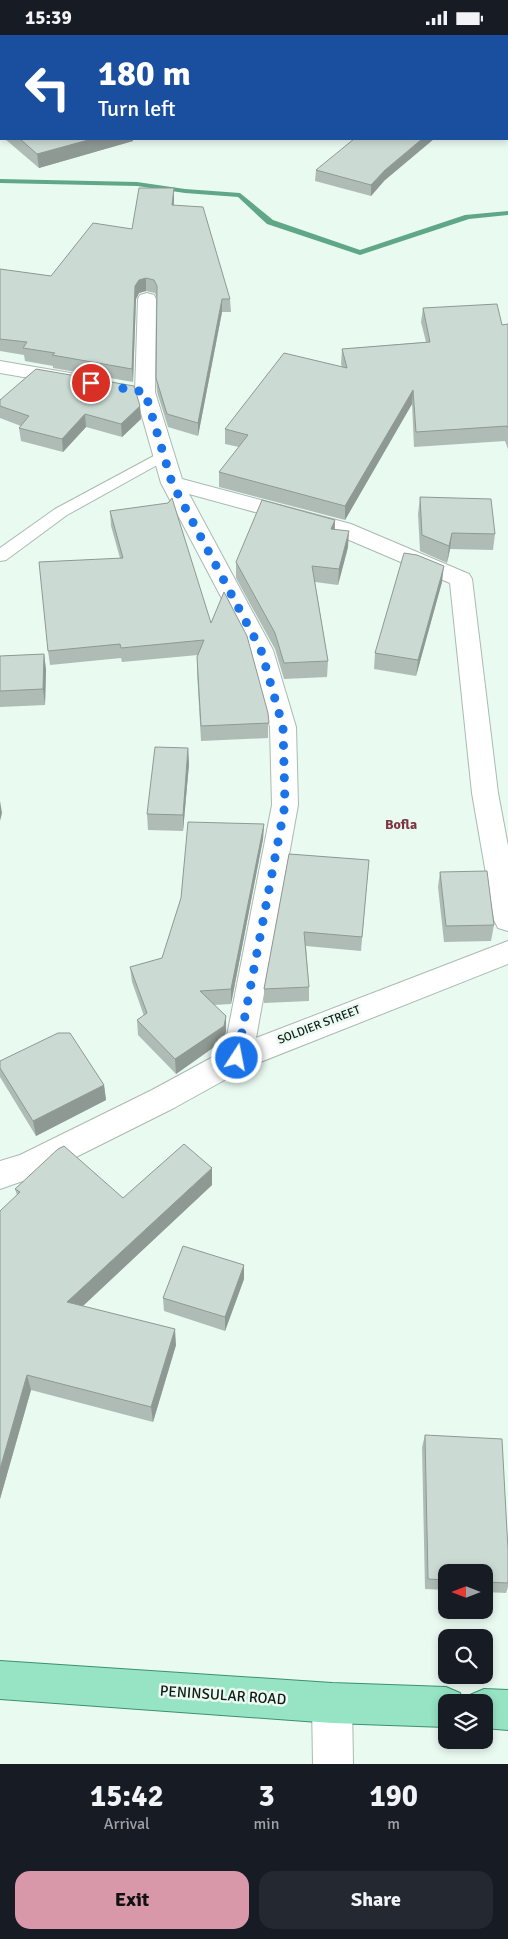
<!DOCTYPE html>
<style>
body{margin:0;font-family:Signika,sans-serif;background:#242831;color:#f1f3f6;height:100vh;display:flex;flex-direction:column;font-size:19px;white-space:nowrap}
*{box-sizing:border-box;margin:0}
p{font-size:16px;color:#9ea1a6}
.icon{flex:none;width:28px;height:28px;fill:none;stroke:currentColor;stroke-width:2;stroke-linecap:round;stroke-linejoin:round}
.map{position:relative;height:1729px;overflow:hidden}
.sheet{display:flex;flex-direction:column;background:#171b24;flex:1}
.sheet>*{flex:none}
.banner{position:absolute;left:0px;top:0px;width:509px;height:105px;box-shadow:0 2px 8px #0003;background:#1a4fa0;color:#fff;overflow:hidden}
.needle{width:32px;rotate:270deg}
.buttons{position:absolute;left:438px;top:1529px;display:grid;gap:10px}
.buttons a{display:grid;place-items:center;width:55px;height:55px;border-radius:10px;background:#171b24;box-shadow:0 2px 8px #0003;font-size:25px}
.pin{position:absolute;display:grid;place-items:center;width:42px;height:42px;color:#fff;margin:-21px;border:2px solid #fff;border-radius:50%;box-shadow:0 1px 5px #0007}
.me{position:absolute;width:55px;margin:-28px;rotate:11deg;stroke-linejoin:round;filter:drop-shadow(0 0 4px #0008)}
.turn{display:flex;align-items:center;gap:18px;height:105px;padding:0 15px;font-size:22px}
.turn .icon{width:65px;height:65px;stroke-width:2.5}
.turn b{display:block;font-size:35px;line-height:42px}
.eta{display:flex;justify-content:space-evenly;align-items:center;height:85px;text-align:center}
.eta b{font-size:30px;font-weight:700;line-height:35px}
.button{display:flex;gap:10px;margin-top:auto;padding:10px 15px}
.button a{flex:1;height:58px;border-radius:15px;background:#d898a9;color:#111;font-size:20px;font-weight:700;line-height:58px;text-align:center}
.button a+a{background:#242831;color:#f1f3f6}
.status{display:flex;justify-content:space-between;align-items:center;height:35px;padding:0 25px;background:#171b24;direction:ltr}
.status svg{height:14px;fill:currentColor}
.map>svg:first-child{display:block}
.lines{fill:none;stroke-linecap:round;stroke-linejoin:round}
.stream{fill:#5fa786;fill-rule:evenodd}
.lane-casing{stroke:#aabab2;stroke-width:2}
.street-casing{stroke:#aabab2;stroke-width:2}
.primary-casing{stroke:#3b916e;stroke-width:2}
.lane{fill:#fff;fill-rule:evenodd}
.street{fill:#fff;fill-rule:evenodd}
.primary{fill:#96e4c4;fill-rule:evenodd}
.wall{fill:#afbcb5}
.shaded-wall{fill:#8e9994}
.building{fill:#cbdbd3;stroke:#8e9994}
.route{stroke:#1a73e8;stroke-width:9;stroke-dasharray:0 16.2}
.labels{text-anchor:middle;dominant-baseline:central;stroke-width:5;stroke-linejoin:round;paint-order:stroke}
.street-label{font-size:12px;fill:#131916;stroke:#e9faf1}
.neighbourhood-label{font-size:14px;font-weight:bold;fill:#7d3640;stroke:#e9faf1}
.near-street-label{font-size:15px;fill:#131916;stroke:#e9faf1}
</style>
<div class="status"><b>15:39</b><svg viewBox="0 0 49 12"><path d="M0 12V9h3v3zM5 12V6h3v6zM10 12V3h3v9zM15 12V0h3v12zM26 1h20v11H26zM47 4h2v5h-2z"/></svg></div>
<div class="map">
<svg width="508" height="1729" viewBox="0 0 508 1729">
<rect width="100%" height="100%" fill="#e9faf1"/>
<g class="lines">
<!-- stream -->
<path class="stream" d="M0,144L137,147L185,154L240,158L273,185L360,215L465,180L508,176V180L469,184L360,220L267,189L238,162L185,158L137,151L0,148Z"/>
<!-- lane casing -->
<g class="lane-casing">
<path id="lane" d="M163,416L168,418L171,421L168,424L67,480L6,525L0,526V513L55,474Z"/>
</g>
<!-- street casing -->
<g class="street-casing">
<g id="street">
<path d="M147,258L154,260L156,264L155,357L182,444L351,489L469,539L472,544L498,758L508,811V896L498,893L494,885L472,758L450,548L335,499L189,459L273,615L296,692L298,770L256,1003L508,906V929L248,1032L174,1073L40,1140L0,1154V1126L20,1120L152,1055L224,1016L272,770L270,692L249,615L161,448L135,357L138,264L140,260Z"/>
<path d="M0,326L70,338L77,340L80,344L77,348L70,350L0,338Z"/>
<path d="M332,1648L346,1654L352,1668L353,1729H313L312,1668L318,1654Z"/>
</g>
</g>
<!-- primary casing -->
<g class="primary-casing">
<g id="primary">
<path d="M0,1626L332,1648L446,1652L460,1658L464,1668H446V1692L332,1688L0,1664Z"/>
<path d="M484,1654L508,1655V1695L484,1693V1668H467L470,1660Z"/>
</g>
</g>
<!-- lane -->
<use href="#lane" class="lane"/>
<!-- street -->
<use href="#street" class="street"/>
<!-- primary -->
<use href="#primary" class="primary"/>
</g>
<!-- wall -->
<g class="wall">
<path d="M274,0H378L368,1H277Z"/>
<path d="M0,85H1V100L0,99Z"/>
<path d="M5,104H133V106L39,133Z"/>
<path d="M316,135L384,146L371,161L315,146Z"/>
<path d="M174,166V170L230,264L231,277H222L198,401L168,392L157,357L156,343L157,263L155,258L146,256L139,258L136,264L133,347L53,333V331L25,326L24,320L0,316V234L51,241L132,194Z"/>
<path d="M423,273L502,290L508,289V414L505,406L414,412L412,369L345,485L219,452V437L239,412L225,409V394L342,332L341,329L342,314L426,307L421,287Z"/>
<path d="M0,365L140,371L141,384L122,402L86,392L63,417L21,406L19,393L21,391L0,383Z"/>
<path d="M420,462L495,499L493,515L450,514L447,528L420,516L418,479Z"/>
<path d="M110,476L211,588L268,678V703L201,706L197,637L198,620L122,627L121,623L50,630L48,616L120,523L111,491Z"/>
<path d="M335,485V494L348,512L338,550L315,547L328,626L327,642L284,644L275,614L236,543V527Z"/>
<path d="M442,547L416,641L374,634L375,618Z"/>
<path d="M44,619L46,635L45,670L0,672V621Z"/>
<path d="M188,713L189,729L183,796L148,795L147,779Z"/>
<path d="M264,789L263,804L231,969L214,970L226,981V996L224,1005L176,1039L138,1000L137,985L144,981L132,947L130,932L162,923Z"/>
<path d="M289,819L369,825L361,916L306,911L309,952V966L264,968V954Z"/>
<path d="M440,837L494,890L491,906L444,907L438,852Z"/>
<path d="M0,1026L104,1050L106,1065L36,1101L0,1042Z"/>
<path d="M212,1150L83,1271L176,1310L153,1387L31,1355L0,1464L17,1160L15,1154L123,1163Z"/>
<path d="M244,1230V1244L225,1296L164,1276L163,1263Z"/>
<path d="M425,1400L508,1548V1552L506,1558L484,1557V1538H446V1555L425,1554L422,1412Z"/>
</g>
<!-- shaded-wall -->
<g class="shaded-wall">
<path d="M299,0H378L368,1H299Z"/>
<path d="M92,104H133V106L39,133L37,119Z"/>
<path d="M422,104H434L384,146L371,161V150L385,135Z"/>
<path d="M174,153V166L172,183V170Z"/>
<path d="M146,243V256L139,258L136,264L133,347L132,334L135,251L139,245Z"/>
<path d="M222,264V277L198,401V388Z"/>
<path d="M413,355L412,369L345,485V471Z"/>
<path d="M140,371L141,384L122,402L121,389Z"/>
<path d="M85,379L86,392L63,417L62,404Z"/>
<path d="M335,485L334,501L331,494Z"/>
<path d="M349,496L348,512L338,550L339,534Z"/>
<path d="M452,498L450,514L447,528L449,511Z"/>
<path d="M444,531L442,547L416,641L418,625Z"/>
<path d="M44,619L46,635L45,670L43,654Z"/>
<path d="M188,713L189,729L183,796V780Z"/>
<path d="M0,766L2,778L0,786Z"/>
<path d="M264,789L263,804L231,969V954Z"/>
<path d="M226,981V996L224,1005L176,1039L175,1024Z"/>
<path d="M104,1050L106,1065L36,1101L33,1086Z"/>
<path d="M212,1133V1150L70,1283L67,1267Z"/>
<path d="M244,1230V1244L225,1296V1282Z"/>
<path d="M175,1294L176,1310L153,1387L151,1372Z"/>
<path d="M27,1340L31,1355L0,1464V1434Z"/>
</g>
<!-- building -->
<g class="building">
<path d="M409,0H508V57V1H406Z"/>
<path d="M20,104H92L37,119Z"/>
<path d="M354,104H422L385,135L371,150L316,135Z"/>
<path d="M139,153H174L172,170L203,172L230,264H222L198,388L167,379L156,343L157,251L154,245L146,243L139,245L135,251L132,334L52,320L55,318L23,313L27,307L0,304V234L51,241L93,188L132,194Z"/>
<path d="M497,269L502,290L508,289V393L507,391L416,397L413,355L345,471L219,437L248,400L225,394L284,318L347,333L342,314L430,307L423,273Z"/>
<path d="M36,334L134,351L140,371L121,389L85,379L62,404L19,393L29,381L0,371V365Z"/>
<path d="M420,462L491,464L495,499L452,498L449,511L422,500Z"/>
<path d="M172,463L211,588L224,557L247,601L268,678L269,688L201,691L197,622L204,605L121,613L120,609L48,616L39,527L123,523L110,476L168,468Z"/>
<path d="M262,465L335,485L331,494L349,496L339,534L312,531L328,626L284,628L275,598L236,527Z"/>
<path d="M404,518L417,520L444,531L418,625L375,618Z"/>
<path d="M44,619L43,654L0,656V621Z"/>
<path d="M155,712L188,713L183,780L147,779Z"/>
<path d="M188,787L264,789L231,954L200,956L226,981L224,991L175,1024L137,985L147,978L130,932L162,923L181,863Z"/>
<path d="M289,819L369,825L362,902L304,897L309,952L264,954Z"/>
<path d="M487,836L494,890L446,891L440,837Z"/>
<path d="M58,998H70L104,1050L33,1086L0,1033V1026Z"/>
<path d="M184,1109L212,1133L67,1267L175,1294L151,1372L27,1340L0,1434V1176L20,1157L15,1154L58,1114L64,1111L123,1163Z"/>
<path d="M183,1211L244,1230L225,1282L163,1263Z"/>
<path d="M425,1400L502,1404L508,1515V1548L484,1547V1538H446V1545L428,1544Z"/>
</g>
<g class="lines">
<!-- route -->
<path class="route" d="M91,348L145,357L172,448L261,615L283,692L285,770L237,1023"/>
</g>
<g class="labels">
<!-- street labels -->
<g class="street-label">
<text transform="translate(319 990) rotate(-21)">SOLDIER STREET</text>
</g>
<!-- neighbourhood labels -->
<g class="neighbourhood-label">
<text x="401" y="789">Bofla</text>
</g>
<!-- near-street labels -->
<g class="near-street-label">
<text transform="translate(223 1660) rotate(4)">PENINSULAR ROAD</text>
</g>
</g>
</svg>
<div class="buttons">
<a><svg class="needle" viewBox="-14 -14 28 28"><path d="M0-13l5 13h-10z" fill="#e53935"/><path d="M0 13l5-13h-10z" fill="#9ea1a6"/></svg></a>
<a><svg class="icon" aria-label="search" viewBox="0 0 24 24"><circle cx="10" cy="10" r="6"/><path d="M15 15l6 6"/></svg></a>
<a><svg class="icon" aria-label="layers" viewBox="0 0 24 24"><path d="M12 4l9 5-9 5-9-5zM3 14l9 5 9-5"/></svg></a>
</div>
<div class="pin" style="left:91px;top:348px;background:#d93025"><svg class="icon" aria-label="arrive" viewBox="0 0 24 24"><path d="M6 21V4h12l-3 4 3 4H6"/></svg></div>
<svg class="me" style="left:237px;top:1023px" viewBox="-20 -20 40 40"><circle r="17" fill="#1a73e8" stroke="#fff" stroke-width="3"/><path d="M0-11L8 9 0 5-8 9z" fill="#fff"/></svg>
<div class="banner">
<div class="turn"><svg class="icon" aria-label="left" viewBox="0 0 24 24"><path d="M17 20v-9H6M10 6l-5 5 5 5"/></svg><div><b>180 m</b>Turn left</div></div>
</div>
</div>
<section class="sheet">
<div class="eta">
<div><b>15:42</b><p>Arrival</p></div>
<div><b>3</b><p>min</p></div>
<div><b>190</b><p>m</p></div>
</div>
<div class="button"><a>Exit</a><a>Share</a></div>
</section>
